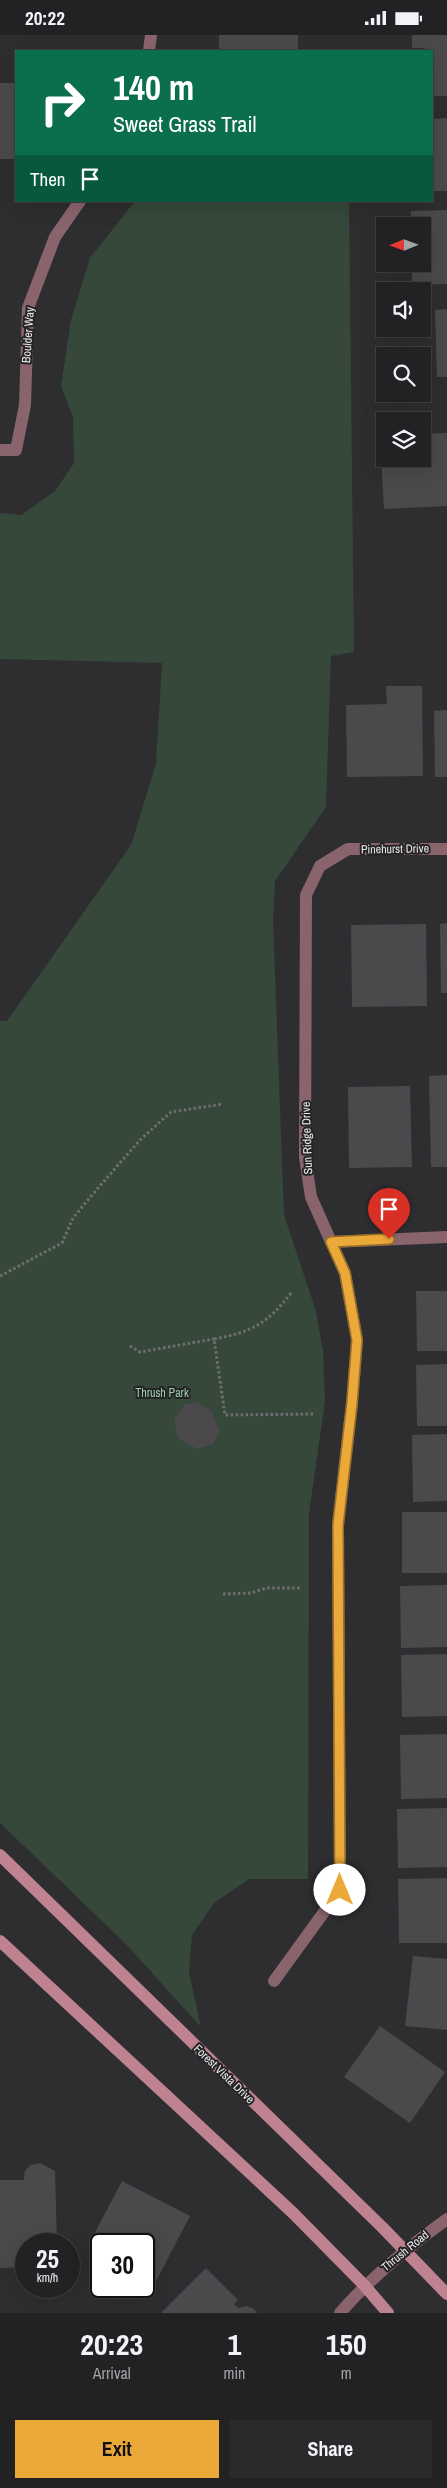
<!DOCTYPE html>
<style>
body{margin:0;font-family:"Archivo Narrow",sans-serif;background:#2a2a2c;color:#f1f3f6;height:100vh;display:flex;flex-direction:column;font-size:19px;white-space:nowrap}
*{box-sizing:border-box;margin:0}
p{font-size:16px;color:#a2a4a6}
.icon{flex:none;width:28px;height:28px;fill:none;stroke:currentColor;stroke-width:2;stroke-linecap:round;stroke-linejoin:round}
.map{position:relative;height:2278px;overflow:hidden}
.side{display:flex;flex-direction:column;background:#222224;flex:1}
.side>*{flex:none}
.banner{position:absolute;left:15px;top:15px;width:418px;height:152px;border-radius:0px;box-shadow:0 5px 20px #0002,0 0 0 1px #3f3f41;background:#0b6e4f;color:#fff;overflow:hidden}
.needle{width:32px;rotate:269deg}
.buttons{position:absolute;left:376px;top:182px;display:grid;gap:10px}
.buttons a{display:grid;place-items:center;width:55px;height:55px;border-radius:0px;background:#222224;box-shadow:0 5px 20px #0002,0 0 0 1px #3f3f41;font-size:25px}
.speed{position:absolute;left:15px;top:2198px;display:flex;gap:10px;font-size:25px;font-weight:700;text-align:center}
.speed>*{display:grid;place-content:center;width:65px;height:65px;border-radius:50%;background:#222224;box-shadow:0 5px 20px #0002,0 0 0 1px #3f3f41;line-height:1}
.speed small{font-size:12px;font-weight:400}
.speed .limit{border:2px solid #111;border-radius:8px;background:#fff;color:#111}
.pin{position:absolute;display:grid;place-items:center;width:42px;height:42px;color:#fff;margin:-51px -21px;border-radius:50% 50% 50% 0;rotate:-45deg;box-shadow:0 0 5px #0007}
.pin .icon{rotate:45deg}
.me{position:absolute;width:55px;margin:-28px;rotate:0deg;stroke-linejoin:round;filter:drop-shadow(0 0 4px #0008)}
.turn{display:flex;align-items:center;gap:18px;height:105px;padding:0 15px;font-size:22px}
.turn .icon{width:65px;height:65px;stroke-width:2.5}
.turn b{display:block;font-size:35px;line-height:42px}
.then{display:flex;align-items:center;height:48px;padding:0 15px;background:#0003;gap:10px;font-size:19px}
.eta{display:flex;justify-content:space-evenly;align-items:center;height:85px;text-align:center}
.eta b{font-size:30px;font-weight:800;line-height:35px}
.cta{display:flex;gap:10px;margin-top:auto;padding:10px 15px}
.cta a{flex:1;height:58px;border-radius:0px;background:#eba93a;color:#111;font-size:20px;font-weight:800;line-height:58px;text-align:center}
.cta a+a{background:#2a2a2c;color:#f1f3f6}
.status{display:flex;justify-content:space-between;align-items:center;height:35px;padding:0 25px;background:#222224;direction:ltr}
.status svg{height:14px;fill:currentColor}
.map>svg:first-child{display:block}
.green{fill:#35483a}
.building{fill:#4b494c}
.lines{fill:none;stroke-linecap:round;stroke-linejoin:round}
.path{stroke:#6f6e71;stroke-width:3;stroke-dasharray:2.5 2.5;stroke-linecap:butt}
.street{stroke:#8a646d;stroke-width:12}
.secondary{stroke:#bf8291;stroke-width:12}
.route-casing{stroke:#996e26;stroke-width:12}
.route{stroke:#eba93a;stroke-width:9}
.labels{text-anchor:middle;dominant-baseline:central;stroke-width:4;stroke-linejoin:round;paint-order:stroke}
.street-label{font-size:12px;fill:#e9e8ea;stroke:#242326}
.park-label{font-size:12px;fill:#98cfa5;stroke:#242326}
</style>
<div class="status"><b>20:22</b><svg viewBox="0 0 49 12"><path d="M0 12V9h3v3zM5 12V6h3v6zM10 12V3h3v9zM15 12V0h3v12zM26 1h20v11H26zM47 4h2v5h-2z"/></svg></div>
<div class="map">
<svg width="447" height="2278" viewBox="0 0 447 2278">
<rect width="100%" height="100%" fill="#2e2d30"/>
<!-- green -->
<path class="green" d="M135,166H349L354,617L331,621L326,772L275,846L273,885L284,1180L316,1276L323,1316L325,1366L309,1479L308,1844H249L214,1868L192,1900L189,1938L201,1992L126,1909L0,1788V986H7L131,810L156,729L162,628L0,624V478L21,480L55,456L74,428L73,382L61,351L71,285L90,223Z"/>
<!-- building -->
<g class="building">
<rect x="219" y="0" width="79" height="16"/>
<path d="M412,0H447V61H431V16H425V13H412Z"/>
<rect x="0" y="48" width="16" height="76"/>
<path d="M447,83V156H431V84Z"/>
<path d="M447,175V249L412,250V229H422V191H411V176Z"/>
<path d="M447,274V342H437L435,275Z"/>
<path d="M447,398V471L384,474L380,401H385V424H422V399Z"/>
<path d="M386,651H422L423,741L347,742L346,670L387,669Z"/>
<path d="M447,675V742H435L434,676Z"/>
<path d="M447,888V958H441L440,889Z"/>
<path d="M426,889L427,971L352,972L351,890Z"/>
<path d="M447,1040V1132H431L429,1041Z"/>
<path d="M410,1051L412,1132L349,1133L348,1052Z"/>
<path d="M416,1256H447V1316H417Z"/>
<path d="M447,1329V1391H417L416,1330Z"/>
<path d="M196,1367L211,1375L220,1396L213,1409L197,1414L178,1403L174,1384L185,1369Z"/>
<path d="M447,1399V1466L413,1467L412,1400Z"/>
<rect x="402" y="1477" width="45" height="61"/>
<path d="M447,1550V1612L401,1613L400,1551Z"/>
<path d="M447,1619V1681L402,1682L401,1620Z"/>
<path d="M447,1699V1763L401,1764L400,1700Z"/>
<path d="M447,1773V1832L398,1833L397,1774Z"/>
<path d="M447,1843V1908H399L398,1844Z"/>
<path d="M413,1921L447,1924V1995L405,1991Z"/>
<path d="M380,1991L445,2037L410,2088L344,2042Z"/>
<path d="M40,2128L55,2136L57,2209H26V2232L0,2233V2145H24L25,2136L30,2130Z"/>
<path d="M122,2146L190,2181L151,2256L144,2253V2209H101V2213L90,2207Z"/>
<path d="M206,2233L238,2265L234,2269L238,2273L247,2271L254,2274L257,2278H161Z"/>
</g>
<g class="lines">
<!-- path -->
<g class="path">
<path d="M0,1241L62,1208L73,1183L98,1153L140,1105L171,1077L223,1069"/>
<path d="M291,1258C267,1289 252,1297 214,1304L225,1380L315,1379"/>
<path d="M130,1311L140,1317L214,1304"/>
<path d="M223,1559L251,1558L266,1553H301"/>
</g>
<!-- street -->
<g class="street">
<path d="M149,16L151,0"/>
<path d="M0,415H16L25,370L28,273L55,202L80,166"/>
<path d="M331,1207L447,1202"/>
<path d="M274,1946L340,1855L338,1490L352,1368L357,1305L345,1238L311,1162L305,1122L306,860L320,831L348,814H447"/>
<path d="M340,2278C372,2241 408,2212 447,2184"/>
</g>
<!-- secondary -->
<g class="secondary">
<path d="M0,1820L382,2192L447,2259"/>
<path d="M0,1906L293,2178L364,2250L388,2278"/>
</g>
</g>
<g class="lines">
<!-- route casing -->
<g class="route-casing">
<path id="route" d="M340,1855L338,1490L352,1368L357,1305L345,1238L331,1207L389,1204"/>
</g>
<!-- route -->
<use href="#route" class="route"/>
</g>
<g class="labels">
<!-- street labels -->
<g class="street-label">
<text transform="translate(28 300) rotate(-86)">Boulder Way</text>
<text transform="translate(395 814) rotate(-1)">Pinehurst Drive</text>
<text transform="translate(307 1103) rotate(-92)">Sun Ridge Drive</text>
<text transform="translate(224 2039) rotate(44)">Forest Vista Drive</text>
<text transform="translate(405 2216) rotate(-39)">Thrush Road</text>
</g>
<!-- park labels -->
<g class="park-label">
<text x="162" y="1358">Thrush Park</text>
</g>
</g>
</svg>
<div class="buttons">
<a><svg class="needle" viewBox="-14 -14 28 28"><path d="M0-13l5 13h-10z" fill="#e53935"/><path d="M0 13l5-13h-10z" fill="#a2a4a6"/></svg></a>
<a><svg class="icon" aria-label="sound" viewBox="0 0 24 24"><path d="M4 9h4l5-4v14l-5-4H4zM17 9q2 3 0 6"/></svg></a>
<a><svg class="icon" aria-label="search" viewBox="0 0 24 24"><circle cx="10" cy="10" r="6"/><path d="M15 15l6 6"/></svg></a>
<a><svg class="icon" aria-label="layers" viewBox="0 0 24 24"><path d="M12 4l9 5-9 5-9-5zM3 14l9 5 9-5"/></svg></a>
</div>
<div class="speed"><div>25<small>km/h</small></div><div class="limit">30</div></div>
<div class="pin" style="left:389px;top:1204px;background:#d93025"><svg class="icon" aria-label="arrive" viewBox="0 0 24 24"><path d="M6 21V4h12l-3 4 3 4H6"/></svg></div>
<svg class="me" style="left:340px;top:1855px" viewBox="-20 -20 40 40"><circle r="19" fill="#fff"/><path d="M0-13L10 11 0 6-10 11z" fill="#eba93a"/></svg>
<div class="banner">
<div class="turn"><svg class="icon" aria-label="right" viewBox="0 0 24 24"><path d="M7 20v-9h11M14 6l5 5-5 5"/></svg><div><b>140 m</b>Sweet Grass Trail</div></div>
<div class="then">Then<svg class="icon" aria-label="arrive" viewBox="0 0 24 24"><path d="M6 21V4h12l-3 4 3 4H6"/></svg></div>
</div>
</div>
<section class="side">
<div class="eta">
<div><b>20:23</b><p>Arrival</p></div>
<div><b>1</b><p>min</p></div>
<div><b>150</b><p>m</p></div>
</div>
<div class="cta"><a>Exit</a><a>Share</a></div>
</section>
